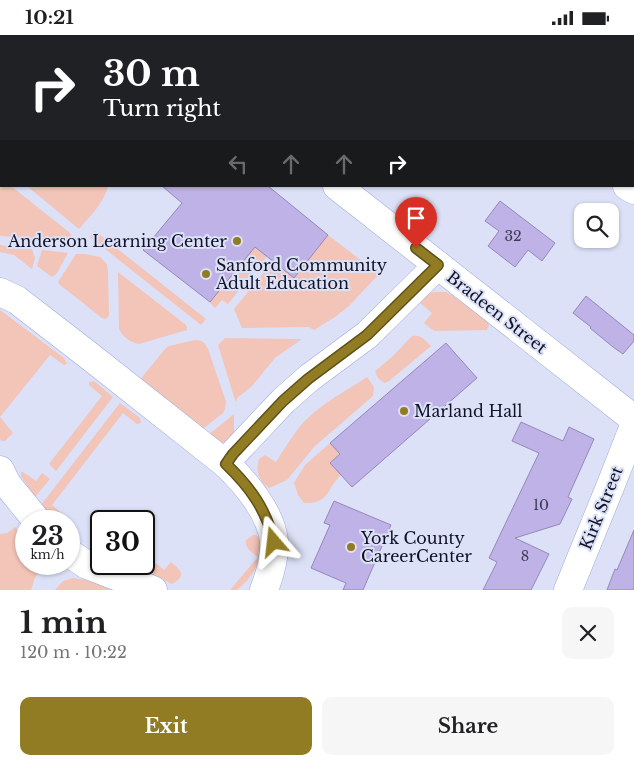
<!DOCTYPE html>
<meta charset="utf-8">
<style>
body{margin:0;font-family:"Libre Baskerville",serif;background:#f6f6f6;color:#202124;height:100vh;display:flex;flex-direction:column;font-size:19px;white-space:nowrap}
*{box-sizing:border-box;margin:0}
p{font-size:16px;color:#757577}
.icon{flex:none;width:28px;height:28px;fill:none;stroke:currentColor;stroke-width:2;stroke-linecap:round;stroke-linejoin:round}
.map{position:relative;height:555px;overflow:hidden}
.drawer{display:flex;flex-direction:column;background:#fff;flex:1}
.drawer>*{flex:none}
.guide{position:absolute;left:0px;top:0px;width:635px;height:152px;box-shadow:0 1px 4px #0004;background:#202124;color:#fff;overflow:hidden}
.controls{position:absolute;left:574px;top:168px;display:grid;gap:10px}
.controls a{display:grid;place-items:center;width:45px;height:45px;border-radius:10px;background:#fff;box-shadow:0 1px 4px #0004;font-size:25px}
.speed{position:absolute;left:15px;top:475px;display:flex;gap:10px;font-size:25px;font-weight:700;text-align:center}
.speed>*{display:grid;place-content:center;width:65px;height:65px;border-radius:50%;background:#fff;box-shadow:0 1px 4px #0004;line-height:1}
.speed small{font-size:12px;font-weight:400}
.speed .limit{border:2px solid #111;border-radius:8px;background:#fff;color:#111}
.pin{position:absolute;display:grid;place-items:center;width:42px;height:42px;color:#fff;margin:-51px -21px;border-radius:50% 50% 50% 0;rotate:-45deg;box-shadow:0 0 5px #0007}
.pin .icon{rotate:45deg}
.me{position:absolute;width:55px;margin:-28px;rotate:343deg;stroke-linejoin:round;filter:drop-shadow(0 0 4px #0008)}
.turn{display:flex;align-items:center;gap:18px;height:105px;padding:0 20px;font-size:22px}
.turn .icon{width:65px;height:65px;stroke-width:2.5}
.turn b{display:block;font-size:35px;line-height:42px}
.lanes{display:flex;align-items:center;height:48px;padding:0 20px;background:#0003;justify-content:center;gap:25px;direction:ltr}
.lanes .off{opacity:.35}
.round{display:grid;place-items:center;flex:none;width:52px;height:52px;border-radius:10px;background:#f6f6f6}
.headline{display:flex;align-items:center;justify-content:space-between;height:85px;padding:0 20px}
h1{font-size:30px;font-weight:800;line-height:38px}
.cta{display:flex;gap:10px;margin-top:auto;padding:10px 20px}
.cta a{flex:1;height:58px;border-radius:10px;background:#917c23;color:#fff;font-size:20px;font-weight:800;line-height:58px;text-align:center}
.cta a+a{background:#f6f6f6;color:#202124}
.status{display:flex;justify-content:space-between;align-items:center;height:35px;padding:0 25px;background:#fff;direction:ltr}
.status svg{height:14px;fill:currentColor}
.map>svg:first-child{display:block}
.green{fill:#f3c4b8}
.building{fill:#bfb2e7;stroke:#9588bb}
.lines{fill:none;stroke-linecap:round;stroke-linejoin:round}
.minor-casing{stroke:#9faadd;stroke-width:29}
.minor{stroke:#fff;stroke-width:28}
.route-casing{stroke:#5e5117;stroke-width:12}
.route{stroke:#917c23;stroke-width:9}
.poi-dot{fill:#917c23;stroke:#dce1f7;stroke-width:2}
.labels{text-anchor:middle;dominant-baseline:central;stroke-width:4;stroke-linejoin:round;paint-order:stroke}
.number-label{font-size:14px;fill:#3b3a56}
.poi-label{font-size:16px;fill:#0f1225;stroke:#dce1f7;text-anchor:start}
.street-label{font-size:16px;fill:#0f1225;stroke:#dce1f7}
</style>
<div class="status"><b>10:21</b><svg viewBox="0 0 49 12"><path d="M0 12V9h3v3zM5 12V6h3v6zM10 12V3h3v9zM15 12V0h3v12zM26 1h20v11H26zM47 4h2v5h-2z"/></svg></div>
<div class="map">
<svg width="634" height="555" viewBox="0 0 634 555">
<rect width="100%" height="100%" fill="#dce1f7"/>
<!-- green -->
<g class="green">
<path d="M0,143L1,144V151H11L70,198L72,202L62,206L0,201Z"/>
<path d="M27,151H108C104,168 90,181 79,194Z"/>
<path d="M95,196L206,284L201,290L90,202Z"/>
<path d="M328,200L379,239L349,271L335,282L314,295L309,292L242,293L234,274L273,226Z"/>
<path d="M0,210L32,214L35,223L32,234L14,220L0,217Z"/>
<path d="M255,212L267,221L228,269L222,265L215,273L210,268V267Z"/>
<path d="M42,215L68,218L57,238L52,242L37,231Z"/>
<path d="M76,219H85L100,222L107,229L108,237L109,280L106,284L102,283L59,249L58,247L60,244Z"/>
<path d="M118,237L186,290L187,292V295L139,309C131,308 122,301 119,294Z"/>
<path d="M434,257H446L453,261L487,286L489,290L487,295L435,296L430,293L424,288L432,278L418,266L423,261Z"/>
<path d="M0,275L64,323L67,329L64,330L50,320L0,382L13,398L5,406H2L0,404Z"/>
<path d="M412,301C422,300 424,304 431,311L389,346L385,348C379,345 377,342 375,336L392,322Z"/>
<path d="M225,303L302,304L275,323L251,352L237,363L236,368L218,310Z"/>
<path d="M195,305C203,305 205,308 208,314L226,367L225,374L223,378L200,396L139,346L166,313L169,311Z"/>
<path d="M367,342L374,352L373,361L315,411L287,445L269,453C259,446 255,436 259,424L265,420L276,427C283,416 290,405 298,394C316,371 343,358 367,342Z"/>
<path d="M94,346L113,362L56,436L49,429L102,361L89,350V347Z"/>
<path d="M120,368L140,383L141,388L137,389L123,378L52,470L64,480V483L63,486H56L41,470Z"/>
<path d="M234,379V402C222,410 218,409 207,401Z"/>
<path d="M330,408L340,419L330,428L341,440C326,454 330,469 304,468L298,460L294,448L305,430Z"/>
<path d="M21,437H23L36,446L42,438L50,444L35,462L21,441Z"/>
<path d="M15,492L26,506V529H44L35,543L31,555H0V499L7,498Z"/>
<path d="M253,500H256L261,505C260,528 256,539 237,555H230L258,522C252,517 245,514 246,505Z"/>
<path d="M171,527C181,535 187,541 172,549L148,538L145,535V531C154,525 157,529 164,535Z"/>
<path d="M73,543L91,546L114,555H55L63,546Z"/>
</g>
<!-- building -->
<g class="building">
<path d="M162,151H268L328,200L294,243L255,212L210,267L143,215L182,168Z"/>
<path d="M500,166L555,208L542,226L528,215L515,232L488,211L499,196L485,186Z"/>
<path d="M586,261L634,300V306L623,319L613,312L590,293L591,292L573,278Z"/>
<path d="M446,308L477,343L352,452L330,428L340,419L330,408Z"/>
<path d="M521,387L563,406L569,392L594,404L568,462L572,464L560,489L515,503L549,519L531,555H483L497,527L489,523L539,418L512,406Z"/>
<path d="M334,466L391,490L363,555H343L346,548L311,533L330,490L324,488Z"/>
<path d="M634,495V555H607L615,534L617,535Z"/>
</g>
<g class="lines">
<!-- minor casing -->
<g class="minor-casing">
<g id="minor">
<path d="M144,0L145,1"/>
<path d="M337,1V0"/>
<path d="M337,151L634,384"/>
<path d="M627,151L634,155"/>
<path d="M0,257L17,265L92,323L226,429"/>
<path d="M0,435L7,449L37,486"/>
<path d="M69,518L87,530L153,555"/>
<path d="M264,555C269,542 275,521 274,506C271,478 246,448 226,429L233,419L283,366L309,343L367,300L438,230"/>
<path d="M568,555L610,452L634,391"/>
</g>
</g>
<!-- minor -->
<use href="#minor" class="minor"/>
</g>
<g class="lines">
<!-- route casing -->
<g class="route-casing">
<path id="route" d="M274,507C266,474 250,452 226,429L233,419L283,366L308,344L367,300L438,230L416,213"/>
</g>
<!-- route -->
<use href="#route" class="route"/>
</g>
<!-- markers -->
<g class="poi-dot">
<circle cx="237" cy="206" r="5"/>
<circle cx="206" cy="239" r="5"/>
<circle cx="404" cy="376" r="5"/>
<circle cx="351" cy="512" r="5"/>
</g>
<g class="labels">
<!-- number labels -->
<g class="number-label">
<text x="513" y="201">32</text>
<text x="541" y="470">10</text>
<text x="525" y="521">8</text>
</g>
<!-- poi labels -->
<g class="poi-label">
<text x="227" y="206" text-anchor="end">Anderson Learning Center</text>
<text x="216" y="230">Sanford Community<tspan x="216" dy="18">Adult Education</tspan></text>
<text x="414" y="376">Marland Hall</text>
<text x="361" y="503">York County<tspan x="361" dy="18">CareerCenter</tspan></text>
</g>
<!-- street labels -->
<g class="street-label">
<text transform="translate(497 277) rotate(38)">Bradeen Street</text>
<text transform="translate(601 473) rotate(-68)">Kirk Street</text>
</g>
</g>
</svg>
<div class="controls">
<a><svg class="icon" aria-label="search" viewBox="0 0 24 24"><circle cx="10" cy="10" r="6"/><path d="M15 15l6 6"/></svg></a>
</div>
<div class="speed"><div>23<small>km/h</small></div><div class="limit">30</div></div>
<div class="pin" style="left:416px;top:213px;background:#d93025"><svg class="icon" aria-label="arrive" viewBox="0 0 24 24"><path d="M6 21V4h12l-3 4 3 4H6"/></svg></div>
<svg class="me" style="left:274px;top:507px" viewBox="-20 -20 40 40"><path d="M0-17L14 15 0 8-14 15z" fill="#917c23" stroke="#fff" stroke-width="4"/></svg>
<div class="guide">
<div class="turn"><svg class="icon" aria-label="right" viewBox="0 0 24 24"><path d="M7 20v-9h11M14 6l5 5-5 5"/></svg><div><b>30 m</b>Turn right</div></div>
<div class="lanes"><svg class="icon off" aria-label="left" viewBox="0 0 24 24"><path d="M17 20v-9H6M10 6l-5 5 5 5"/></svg><svg class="icon off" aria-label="ahead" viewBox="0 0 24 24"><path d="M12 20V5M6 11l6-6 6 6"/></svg><svg class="icon off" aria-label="ahead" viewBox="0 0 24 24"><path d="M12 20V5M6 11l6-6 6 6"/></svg><svg class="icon" aria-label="right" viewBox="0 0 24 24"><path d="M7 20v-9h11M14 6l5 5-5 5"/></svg></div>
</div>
</div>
<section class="drawer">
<div class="headline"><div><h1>1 min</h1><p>120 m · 10:22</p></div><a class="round"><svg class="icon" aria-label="close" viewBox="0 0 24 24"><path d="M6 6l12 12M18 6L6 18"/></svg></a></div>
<div class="cta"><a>Exit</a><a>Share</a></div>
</section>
